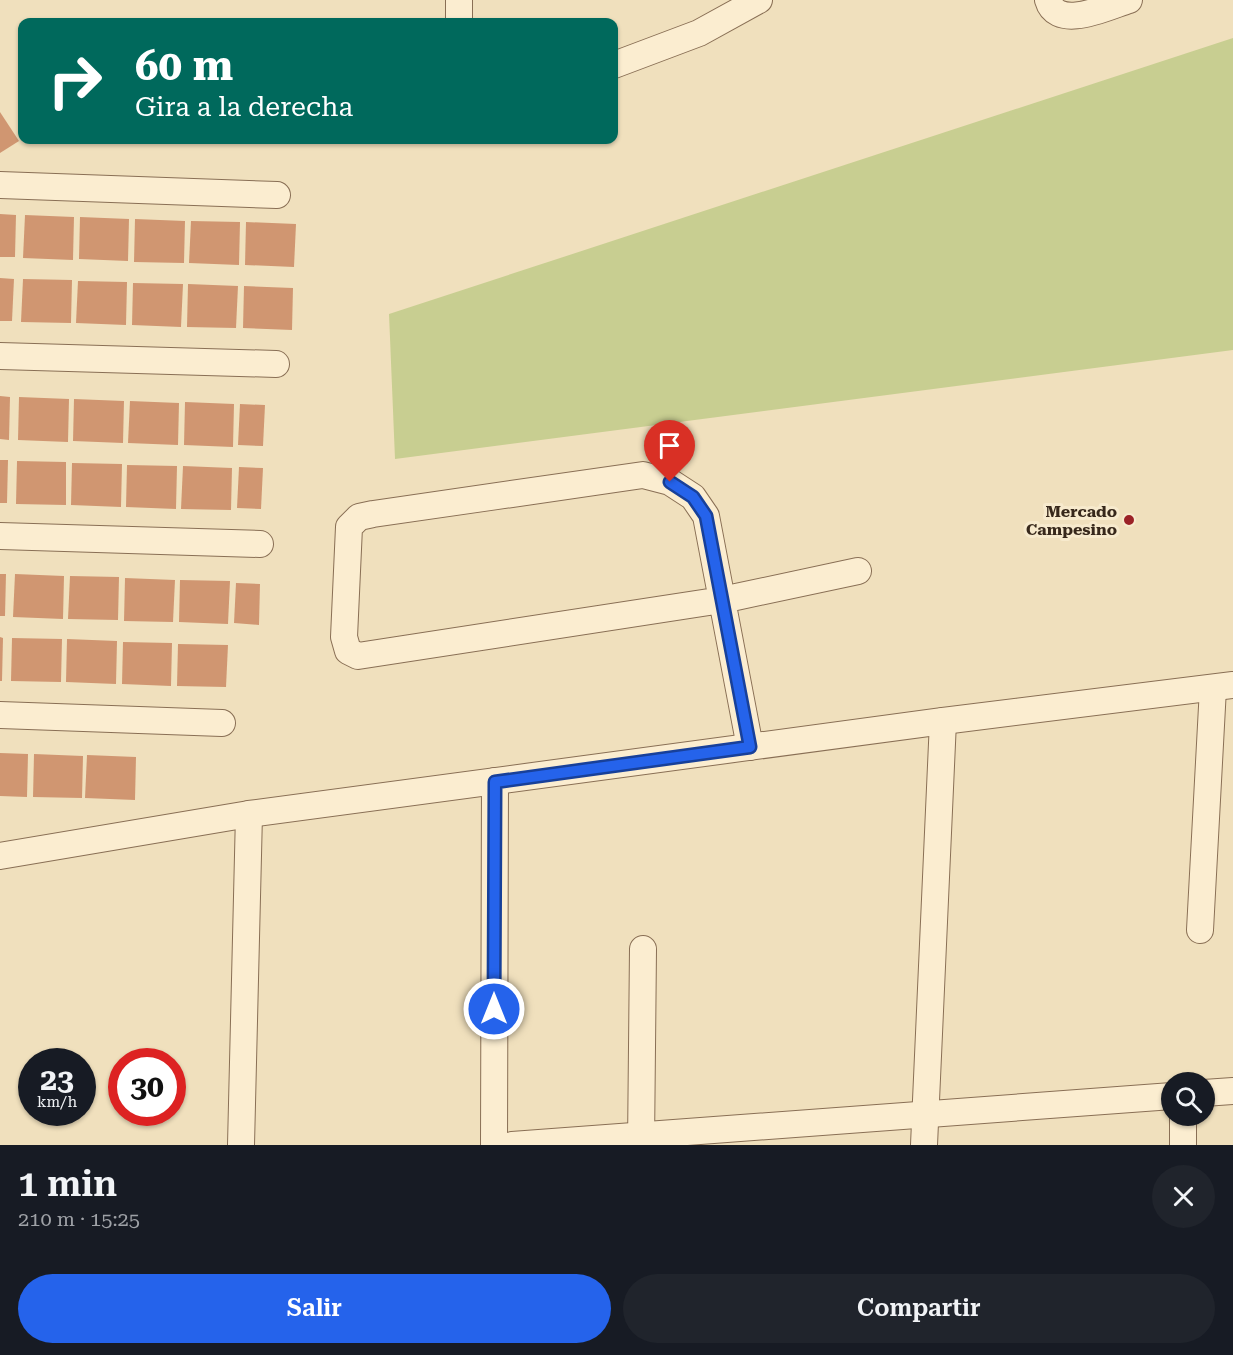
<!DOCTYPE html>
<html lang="es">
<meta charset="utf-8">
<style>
body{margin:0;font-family:"Roboto Serif",serif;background:#20242c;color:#f1f3f6;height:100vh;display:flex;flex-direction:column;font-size:22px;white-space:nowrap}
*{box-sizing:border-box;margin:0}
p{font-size:20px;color:#9ea1a6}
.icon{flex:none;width:33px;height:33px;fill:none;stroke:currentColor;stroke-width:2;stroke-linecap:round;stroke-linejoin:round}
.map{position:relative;height:1145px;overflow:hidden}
.drawer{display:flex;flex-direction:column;background:#171b24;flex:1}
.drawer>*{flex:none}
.hud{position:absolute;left:18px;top:18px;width:600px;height:126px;border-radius:12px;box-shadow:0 2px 4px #0004;background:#00695c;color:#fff;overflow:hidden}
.tools{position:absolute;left:1161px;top:1072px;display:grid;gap:12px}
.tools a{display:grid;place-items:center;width:54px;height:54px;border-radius:50%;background:#171b24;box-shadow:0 2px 4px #0004;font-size:30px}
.speed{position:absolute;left:18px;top:1048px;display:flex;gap:12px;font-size:30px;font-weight:700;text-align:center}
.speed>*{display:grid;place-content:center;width:78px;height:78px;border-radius:50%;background:#171b24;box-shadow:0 2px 4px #0004;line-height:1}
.speed small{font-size:15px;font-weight:400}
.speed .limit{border:9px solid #d22;background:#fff;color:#111}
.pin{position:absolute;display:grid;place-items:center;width:51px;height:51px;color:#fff;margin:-62px -26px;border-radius:50% 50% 50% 0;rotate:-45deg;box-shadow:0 0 6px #0007}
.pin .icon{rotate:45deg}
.me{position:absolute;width:66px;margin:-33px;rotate:0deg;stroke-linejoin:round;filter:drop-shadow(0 0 4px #0008)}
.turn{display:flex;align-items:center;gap:21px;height:126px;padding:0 18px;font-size:27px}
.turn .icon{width:78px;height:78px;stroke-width:2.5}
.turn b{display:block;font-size:42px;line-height:51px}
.round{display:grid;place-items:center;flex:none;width:63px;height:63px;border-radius:32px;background:#20242c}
.overview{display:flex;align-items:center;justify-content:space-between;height:102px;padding:0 18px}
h1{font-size:36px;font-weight:600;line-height:45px}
.action{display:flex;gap:12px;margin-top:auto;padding:12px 18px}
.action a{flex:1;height:69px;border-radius:36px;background:#2563eb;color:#fff;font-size:24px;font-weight:600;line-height:69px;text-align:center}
.action a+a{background:#20242c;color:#f1f3f6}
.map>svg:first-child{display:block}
.green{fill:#c8ce91}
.building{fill:#d09671}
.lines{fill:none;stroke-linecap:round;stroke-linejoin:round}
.minor-casing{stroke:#896f55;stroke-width:28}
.minor{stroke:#fbedd0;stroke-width:26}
.route-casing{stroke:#184099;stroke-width:15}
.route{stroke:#2563eb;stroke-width:10}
.poi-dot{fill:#9b2226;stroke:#f7eacd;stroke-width:2}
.labels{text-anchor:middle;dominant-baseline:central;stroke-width:6;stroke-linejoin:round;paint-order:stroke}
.poi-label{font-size:16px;font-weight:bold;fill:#37281b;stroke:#f7eacd;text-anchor:end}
</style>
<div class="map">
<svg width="1233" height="1145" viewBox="0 0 1233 1145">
<rect width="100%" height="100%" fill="#f0e0bd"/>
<!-- green -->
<path class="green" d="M1233,38V350L395,459L389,314Z"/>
<!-- building -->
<g class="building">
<path d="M0,112L19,141L0,153Z"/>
<path d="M0,214L16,215L15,257H0Z"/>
<path d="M25,215L74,217L73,260L23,258Z"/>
<path d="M80,217L129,219L128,261L79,259Z"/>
<path d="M135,219L185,221L184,263L134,262Z"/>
<path d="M191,221L240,222L239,265L189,263Z"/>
<path d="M246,222L296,224L294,267L245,265Z"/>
<path d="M0,278L14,279L12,321H0Z"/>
<path d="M23,279L72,280L71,323L21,322Z"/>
<path d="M78,281L127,282L126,325L76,323Z"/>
<path d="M133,283L183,284L181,327L132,325Z"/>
<path d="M188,284L238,286L236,328L187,327Z"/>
<path d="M244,286L293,288L292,330L243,328Z"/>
<path d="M0,396L10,397L9,440L0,439Z"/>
<path d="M19,397L69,399L68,442L18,440Z"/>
<path d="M74,399L124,401L123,443L73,441Z"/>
<path d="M130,401L179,403L178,445L128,443Z"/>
<path d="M185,402L234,404L233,447L184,445Z"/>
<path d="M240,404L265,405L263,446L238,445Z"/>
<path d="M0,460H8L7,503H0Z"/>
<path d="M17,461L66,462V505L16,504Z"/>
<path d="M72,463L122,464L121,507L71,505Z"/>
<path d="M127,465L177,466L176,509L126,507Z"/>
<path d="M183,466L232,468L231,510L181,509Z"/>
<path d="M239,467L263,468L261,509L237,508Z"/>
<path d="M0,574H6L5,616H0Z"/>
<path d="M15,574L64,576L63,619L13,617Z"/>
<path d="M70,576L119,577L118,620L68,619Z"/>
<path d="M125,578L175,580L173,622L124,621Z"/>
<path d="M180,580L230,581L228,624L179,622Z"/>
<path d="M236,583L260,584L259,625L234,623Z"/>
<path d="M0,637L3,638L2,681H0Z"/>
<path d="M12,638L62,639L61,682L11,681Z"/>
<path d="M67,639L117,641L116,684L66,682Z"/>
<path d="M123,642L172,643L171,686L122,684Z"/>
<path d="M178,644L228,645L226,687L177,686Z"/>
<path d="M0,753L28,754L27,797L0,796Z"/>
<path d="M34,754L83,756L82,798L33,797Z"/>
<path d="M87,755L136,757L135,800L85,798Z"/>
</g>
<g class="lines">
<!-- minor casing -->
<g class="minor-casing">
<g id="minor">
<path d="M1048,0C1057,32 1109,6 1129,0"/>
<path d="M459,22V0"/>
<path d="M614,65L699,33L759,0"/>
<path d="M0,185L277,195"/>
<path d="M0,356L276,364"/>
<path d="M0,536L260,544"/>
<path d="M0,715L222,723"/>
<path d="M750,747L706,516L693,497L670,482L643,475L373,514L359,517L349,527L344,637L348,651L358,656L722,600L858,571"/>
<path d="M0,856L249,814L943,721L1233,685"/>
<path d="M1200,930L1213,688"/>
<path d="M1204,1093L1233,1091"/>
<path d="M241,1145L249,814"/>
<path d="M494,1145L495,781"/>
<path d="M512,1145L1172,1096"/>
<path d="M641,1145L643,949"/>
<path d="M924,1145L943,721"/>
<path d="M1183,1145V1116"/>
</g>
</g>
<!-- minor -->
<use href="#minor" class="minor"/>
</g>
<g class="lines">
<!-- route casing -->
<g class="route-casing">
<path id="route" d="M494,1009L495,782L750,747L706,516L693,497L670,482"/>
</g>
<!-- route -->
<use href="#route" class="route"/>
</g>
<!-- markers -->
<circle class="poi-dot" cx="1129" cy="520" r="6"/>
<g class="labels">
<!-- poi labels -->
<g class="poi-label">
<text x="1117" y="511">Mercado<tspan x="1117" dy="18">Campesino</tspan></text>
</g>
</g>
</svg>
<div class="tools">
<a><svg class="icon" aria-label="search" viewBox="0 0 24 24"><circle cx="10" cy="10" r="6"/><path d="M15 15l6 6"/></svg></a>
</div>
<div class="speed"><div>23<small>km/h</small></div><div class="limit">30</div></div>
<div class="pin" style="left:670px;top:482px;background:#d93025"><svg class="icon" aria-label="arrive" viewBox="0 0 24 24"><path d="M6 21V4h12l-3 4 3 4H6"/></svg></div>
<svg class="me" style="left:494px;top:1009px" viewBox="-20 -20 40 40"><circle r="17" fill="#2563eb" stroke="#fff" stroke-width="3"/><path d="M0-11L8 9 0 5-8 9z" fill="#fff"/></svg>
<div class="hud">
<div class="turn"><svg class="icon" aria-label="right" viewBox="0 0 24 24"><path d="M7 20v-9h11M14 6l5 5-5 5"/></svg><div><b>60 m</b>Gira a la derecha</div></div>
</div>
</div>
<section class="drawer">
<div class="overview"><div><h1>1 min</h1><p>210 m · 15:25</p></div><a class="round"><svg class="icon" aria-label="close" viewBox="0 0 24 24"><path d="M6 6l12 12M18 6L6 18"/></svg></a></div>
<div class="action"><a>Salir</a><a>Compartir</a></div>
</section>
